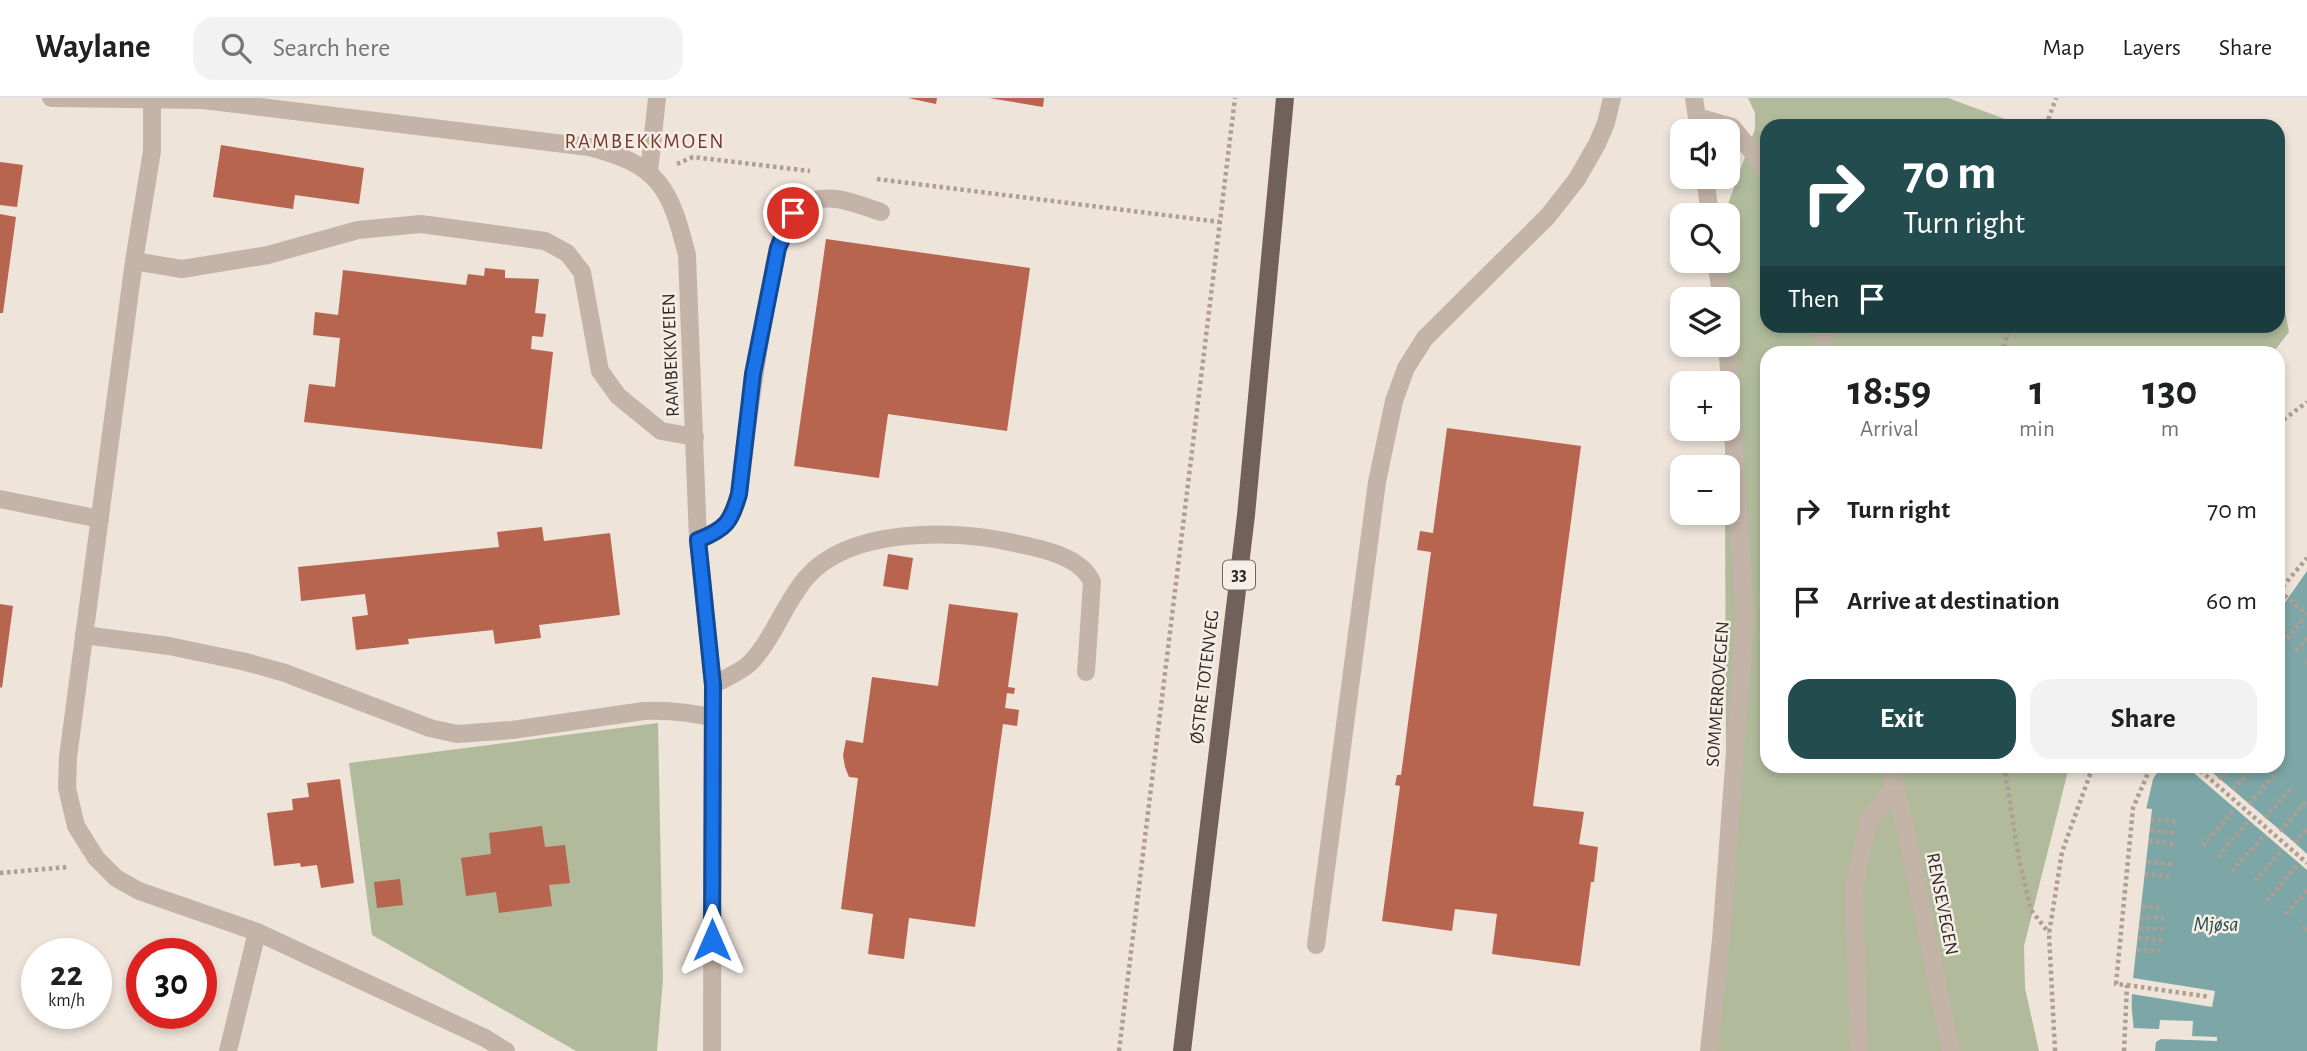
<!DOCTYPE html>
<meta charset="utf-8">
<style>
body{margin:0;font-family:"Alegreya Sans",sans-serif;background:#f2f2f2;color:#202124;height:100vh;display:flex;flex-direction:column;font-size:26px;white-space:nowrap}
*{box-sizing:border-box;margin:0}
p{font-size:23px;color:#757577}
.icon{flex:none;width:38px;height:38px;fill:none;stroke:currentColor;stroke-width:2;stroke-linecap:round;stroke-linejoin:round}
.map{position:relative;flex:1;overflow:hidden}
.side{position:absolute;left:1760px;top:248px;width:525px;height:427px;display:flex;flex-direction:column;background:#fff;border-radius:21px;box-shadow:0 4px 10px #0003}
.side>*{flex:none}
.hud{position:absolute;left:1760px;top:21px;width:525px;height:214px;border-radius:21px;box-shadow:0 4px 10px #0003;background:#224c4e;color:#fff;overflow:hidden}
.fabs{position:absolute;left:1670px;top:21px;display:grid;gap:14px}
.fabs a{display:grid;place-items:center;width:70px;height:70px;border-radius:14px;background:#fff;box-shadow:0 4px 10px #0003;font-size:35px}
.speed{position:absolute;left:21px;top:840px;display:flex;gap:14px;font-size:35px;font-weight:700;text-align:center}
.speed>*{display:grid;place-content:center;width:91px;height:91px;border-radius:50%;background:#fff;box-shadow:0 4px 10px #0003;line-height:1}
.speed small{font-size:18px;font-weight:400}
.speed .limit{border:10px solid #d22;background:#fff;color:#111}
.pin{position:absolute;display:grid;place-items:center;width:60px;height:60px;color:#fff;margin:-30px;border:4px solid #fff;border-radius:50%;box-shadow:0 2px 7px #0007}
.me{position:absolute;width:77px;margin:-38px;rotate:0deg;stroke-linejoin:round;filter:drop-shadow(0 0 5px #0008)}
.turn{display:flex;align-items:center;gap:24px;height:147px;padding:0 28px;font-size:32px}
.turn .icon{width:91px;height:91px;stroke-width:2.5}
.turn b{display:block;font-size:49px;line-height:60px}
.then{display:flex;align-items:center;height:66px;padding:0 28px;background:#0003;gap:14px;font-size:26px}
.eta{display:flex;justify-content:space-evenly;align-items:center;height:119px;text-align:center}
.eta b{font-size:42px;font-weight:600;line-height:49px}
.action{display:flex;gap:14px;margin-top:auto;padding:14px 28px}
.action a{flex:1;height:80px;border-radius:21px;background:#224c4e;color:#fff;font-size:28px;font-weight:600;line-height:80px;text-align:center}
.action a+a{background:#f2f2f2;color:#202124}
ul{padding:0;list-style:none}
li{display:flex;align-items:center;gap:21px;height:91px;padding:0 28px}
li div{flex:1}
li b{display:block;font-size:26px}
li em{font-style:normal}
header{display:flex;align-items:center;gap:42px;box-sizing:border-box;height:98px;padding:0 35px;background:#fff;border-bottom:2px solid #e0e0e0}
header strong{font-size:33px}
nav{display:flex;gap:38px;margin-inline-start:auto;font-size:24px}
.search{width:490px;height:63px;background:#f2f2f2;display:flex;align-items:center;gap:18px;box-sizing:border-box;padding:0 24px;border-radius:21px;color:#757577;font-size:26px}
.map>svg:first-child{display:block}
.green{fill:#b1bb9c}
.water{fill:#7da7a7}
.pier{fill:#eee4da}
.building{fill:#b7654f}
.lines{fill:none;stroke-linecap:round;stroke-linejoin:round}
.path{stroke:#b09e92;stroke-width:4.5;stroke-dasharray:3.5 3.5;stroke-linecap:butt}
.minor{stroke:#c4b4a8;stroke-width:18}
.major{stroke:#72615a;stroke-width:18}
.route-casing{stroke:#114b97;stroke-width:18}
.route{stroke:#1a73e8;stroke-width:12}
.labels{text-anchor:middle;dominant-baseline:central;stroke-width:5;stroke-linejoin:round;paint-order:stroke}
.shield{fill:#f6eee6;stroke:#6d6560;stroke-width:2}
.shield-label{font-size:18px;font-weight:bold;fill:#322a27}
.street-label{font-size:19px;fill:#322a27;stroke:#f6eee6}
.neighbourhood-label{font-size:21px;letter-spacing:2px;fill:#773a2a;stroke:#f6eee6}
.water-label{font-size:21px;font-style:italic;fill:#224c4e;stroke:#f6eee6}
</style>
<header>
<strong>Waylane</strong>
<div class="search"><svg class="icon" aria-label="search" viewBox="0 0 24 24"><circle cx="10" cy="10" r="6"/><path d="M15 15l6 6"/></svg>Search here</div>
<nav><a>Map</a><a>Layers</a><a>Share</a></nav>
</header>
<div class="map">
<svg width="2307" height="953" viewBox="0 0 2307 953">
<rect width="100%" height="100%" fill="#eee4da"/>
<!-- green -->
<g class="green">
<path d="M1748,0H1948L2024,28H1768V228H2278L2279,182L2289,234L2272,256H1768V668L2069,669L2024,848L2025,890L2039,953H1710L1727,868L1725,415H1727V369H1725C1725,300 1730,232 1724,163H1727V117H1724L1755,31V15Z"/>
<path d="M658,625L663,881L657,953H576L372,837L349,665Z"/>
</g>
<!-- water -->
<path class="water" d="M2307,473V953H2136L2124,833L2133,769L2153,681L2161,669L2278,668L2279,513Z"/>
<!-- pier -->
<g class="pier">
<path d="M2187,669H2206L2295,745L2307,756V772Z"/>
<path d="M2143,710L2152,711L2133,880L2215,893L2212,909L2132,896L2131,922L2121,833L2129,769Z"/>
<path d="M2160,922L2193,923L2192,938L2217,939V943L2161,941L2156,944L2155,953H2133L2131,930L2159,931Z"/>
</g>
<!-- building -->
<g class="building">
<path d="M908,0H937L936,6Z"/>
<path d="M989,0H1044L1043,9Z"/>
<path d="M221,47L364,70L359,106L295,97L293,111L213,99Z"/>
<path d="M0,64L23,67L17,109L0,107Z"/>
<path d="M0,116L16,119L3,215H0Z"/>
<path d="M826,141L1030,170L1007,333L888,316L879,380L794,368Z"/>
<path d="M485,170L505,172V180L539,181L535,215L546,216L543,239L532,238L531,251L553,254L542,351L304,324L309,286L335,289L340,240L313,237L315,214L338,217L343,172L466,187L468,176L484,178Z"/>
<path d="M1447,330L1581,348L1533,708L1584,714L1579,746L1598,749L1594,784H1591L1580,868L1492,856L1497,816L1455,811L1452,833L1382,823L1400,688L1395,687L1397,677H1401L1431,454L1417,452L1420,433L1433,435Z"/>
<path d="M542,429L544,443L610,435L620,517L539,527L541,540L495,546L493,532L408,541L409,546L356,552L352,519L368,517L365,496L301,503L298,469L499,449L497,434Z"/>
<path d="M888,456L913,460L908,492L883,488Z"/>
<path d="M0,506L13,508L2,590L0,589Z"/>
<path d="M949,506L1018,515L1008,589L1015,590L1014,596L1007,595L1005,610L1019,612L1017,628L1003,626L975,829L909,820L904,861L868,856L873,816L841,811L858,680L849,679L845,669L843,657L846,642L863,645L872,579L938,588Z"/>
<path d="M340,681L354,785L321,790L317,767L301,769L300,765L274,768L267,715L293,712L292,701L309,699L307,685Z"/>
<path d="M542,728L545,749L565,747L570,785L549,787L552,808L499,815L496,794L466,798L461,760L491,756L489,735Z"/>
<path d="M400,781L403,807L377,810L374,784Z"/>
</g>
<g class="lines">
<!-- path -->
<g class="path">
<path d="M2046,28L2056,0"/>
<path d="M677,66L693,59L810,73"/>
<path d="M877,81L1220,124"/>
<path d="M2002,256L2010,228"/>
<path d="M2278,326L2307,304"/>
<path d="M2279,493L2307,516"/>
<path d="M2278,494L2307,460"/>
<path d="M2282,546L2304,520"/>
<path d="M2296,553L2307,540"/>
<path d="M2306,565L2307,564"/>
<path d="M2004,668L2019,761L2031,812L2049,835"/>
<path d="M2195,668L2307,765"/>
<path d="M2206,669V668"/>
<path d="M2219,681L2230,668"/>
<path d="M2233,692L2254,668"/>
<path d="M2249,706L2277,674"/>
<path d="M2265,720L2293,688"/>
<path d="M2151,721L2176,724"/>
<path d="M2150,732L2176,735"/>
<path d="M2280,733L2307,702"/>
<path d="M2149,743L2174,746"/>
<path d="M2295,745L2307,731"/>
<path d="M2203,748L2235,710"/>
<path d="M2218,759L2249,722"/>
<path d="M2147,764L2171,766"/>
<path d="M2232,773L2265,736"/>
<path d="M0,775L68,769"/>
<path d="M2145,776L2170,779"/>
<path d="M2255,783L2282,752"/>
<path d="M2267,803L2299,765"/>
<path d="M2142,808L2164,810"/>
<path d="M2286,816L2307,792"/>
<path d="M2140,819L2164,820"/>
<path d="M2139,830L2164,831"/>
<path d="M2303,832L2307,827"/>
<path d="M2138,840L2162,842"/>
<path d="M2137,852L2160,853"/>
<path d="M2127,887L2210,899"/>
<path d="M1119,953L1235,0"/>
<path d="M2055,953L2049,836L2062,754L2093,668"/>
<path d="M2124,953L2127,887L2116,886L2133,710L2151,668"/>
</g>
<!-- minor -->
<g class="minor">
<path d="M51,0L203,2L589,49C660,67 670,90 687,157L698,442L713,587L712,953"/>
<path d="M152,0V53L134,163L68,659L67,690L76,728L96,760L116,780L139,793L257,834L485,940L506,953"/>
<path d="M1694,0L1699,33"/>
<path d="M1697,19L1732,29L1768,73"/>
<path d="M649,74L657,0"/>
<path d="M1705,79L1710,117"/>
<path d="M134,163L182,171L268,157L358,132L421,126L545,143L567,155L582,174L600,273L618,298L661,333L695,339"/>
<path d="M1716,163L1722,201"/>
<path d="M1823,228L1824,256"/>
<path d="M0,401L100,421"/>
<path d="M698,442C726,431 731,424 739,396C747,329 755,264 768,199C774,173 776,145 789,121C792,115 802,107 809,104C833,94 858,107 881,114"/>
<path d="M84,537L169,548L246,564L285,575L430,630L457,636L512,632L644,613C668,612 690,614 713,620"/>
<path d="M713,587C725,580 741,574 750,565C774,540 784,506 806,480C849,429 955,431 1014,445C1039,450 1081,458 1092,484L1086,574"/>
<path d="M1890,668L1906,732L1951,953"/>
<path d="M1316,847L1377,384L1394,303L1406,270L1425,240L1548,118L1577,81L1597,46L1606,25L1612,0"/>
<path d="M228,953L257,834"/>
<path d="M1709,953L1721,842L1745,520L1727,241"/>
<path d="M1859,953L1854,789L1869,721L1895,689"/>
</g>
<!-- major -->
<path class="major" d="M1182,953L1246,417L1285,0"/>
</g>
<g class="lines">
<!-- route casing -->
<g class="route-casing">
<path id="route" d="M712,842L713,587L698,442C726,431 731,424 739,396L753,276L778,150L793,115"/>
</g>
<!-- route -->
<use href="#route" class="route"/>
</g>
<g class="labels">
<!-- shield labels -->
<rect class="shield" x="1223" y="462.5" width="32" height="29" rx="5"/>
<g class="shield-label">
<text x="1239" y="477">33</text>
</g>
<!-- street labels -->
<g class="street-label">
<text transform="translate(671 257) rotate(-92)">RAMBEKKVEIEN</text>
<text transform="translate(1205 579) rotate(-83)">ØSTRE TOTENVEG</text>
<text transform="translate(1718 596) rotate(-86)">SOMMERROVEGEN</text>
<text transform="translate(1942 806) rotate(79)">RENSEVEGEN</text>
</g>
<!-- neighbourhood labels -->
<g class="neighbourhood-label">
<text x="645" y="43">RAMBEKKMOEN</text>
</g>
<!-- water labels -->
<g class="water-label">
<text x="2216" y="826">Mjøsa</text>
</g>
</g>
</svg>
<div class="fabs">
<a><svg class="icon" aria-label="sound" viewBox="0 0 24 24"><path d="M4 9h4l5-4v14l-5-4H4zM17 9q2 3 0 6"/></svg></a>
<a><svg class="icon" aria-label="search" viewBox="0 0 24 24"><circle cx="10" cy="10" r="6"/><path d="M15 15l6 6"/></svg></a>
<a><svg class="icon" aria-label="layers" viewBox="0 0 24 24"><path d="M12 4l9 5-9 5-9-5zM3 14l9 5 9-5"/></svg></a>
<a>+</a>
<a>−</a>
</div>
<div class="speed"><div>22<small>km/h</small></div><div class="limit">30</div></div>
<div class="pin" style="left:793px;top:115px;background:#d93025"><svg class="icon" aria-label="arrive" viewBox="0 0 24 24"><path d="M6 21V4h12l-3 4 3 4H6"/></svg></div>
<svg class="me" style="left:712px;top:842px" viewBox="-20 -20 40 40"><path d="M0-17L14 15 0 8-14 15z" fill="#1a73e8" stroke="#fff" stroke-width="4"/></svg>
<div class="hud">
<div class="turn"><svg class="icon" aria-label="right" viewBox="0 0 24 24"><path d="M7 20v-9h11M14 6l5 5-5 5"/></svg><div><b>70 m</b>Turn right</div></div>
<div class="then">Then<svg class="icon" aria-label="arrive" viewBox="0 0 24 24"><path d="M6 21V4h12l-3 4 3 4H6"/></svg></div>
</div>
<section class="side">
<div class="eta">
<div><b>18:59</b><p>Arrival</p></div>
<div><b>1</b><p>min</p></div>
<div><b>130</b><p>m</p></div>
</div>
<ul>
<li><svg class="icon" aria-label="right" viewBox="0 0 24 24"><path d="M7 20v-9h11M14 6l5 5-5 5"/></svg><div><b>Turn right</b></div><em>70 m</em></li>
<li><svg class="icon" aria-label="arrive" viewBox="0 0 24 24"><path d="M6 21V4h12l-3 4 3 4H6"/></svg><div><b>Arrive at destination</b></div><em>60 m</em></li>
</ul>
<div class="action"><a>Exit</a><a>Share</a></div>
</section>
</div>
